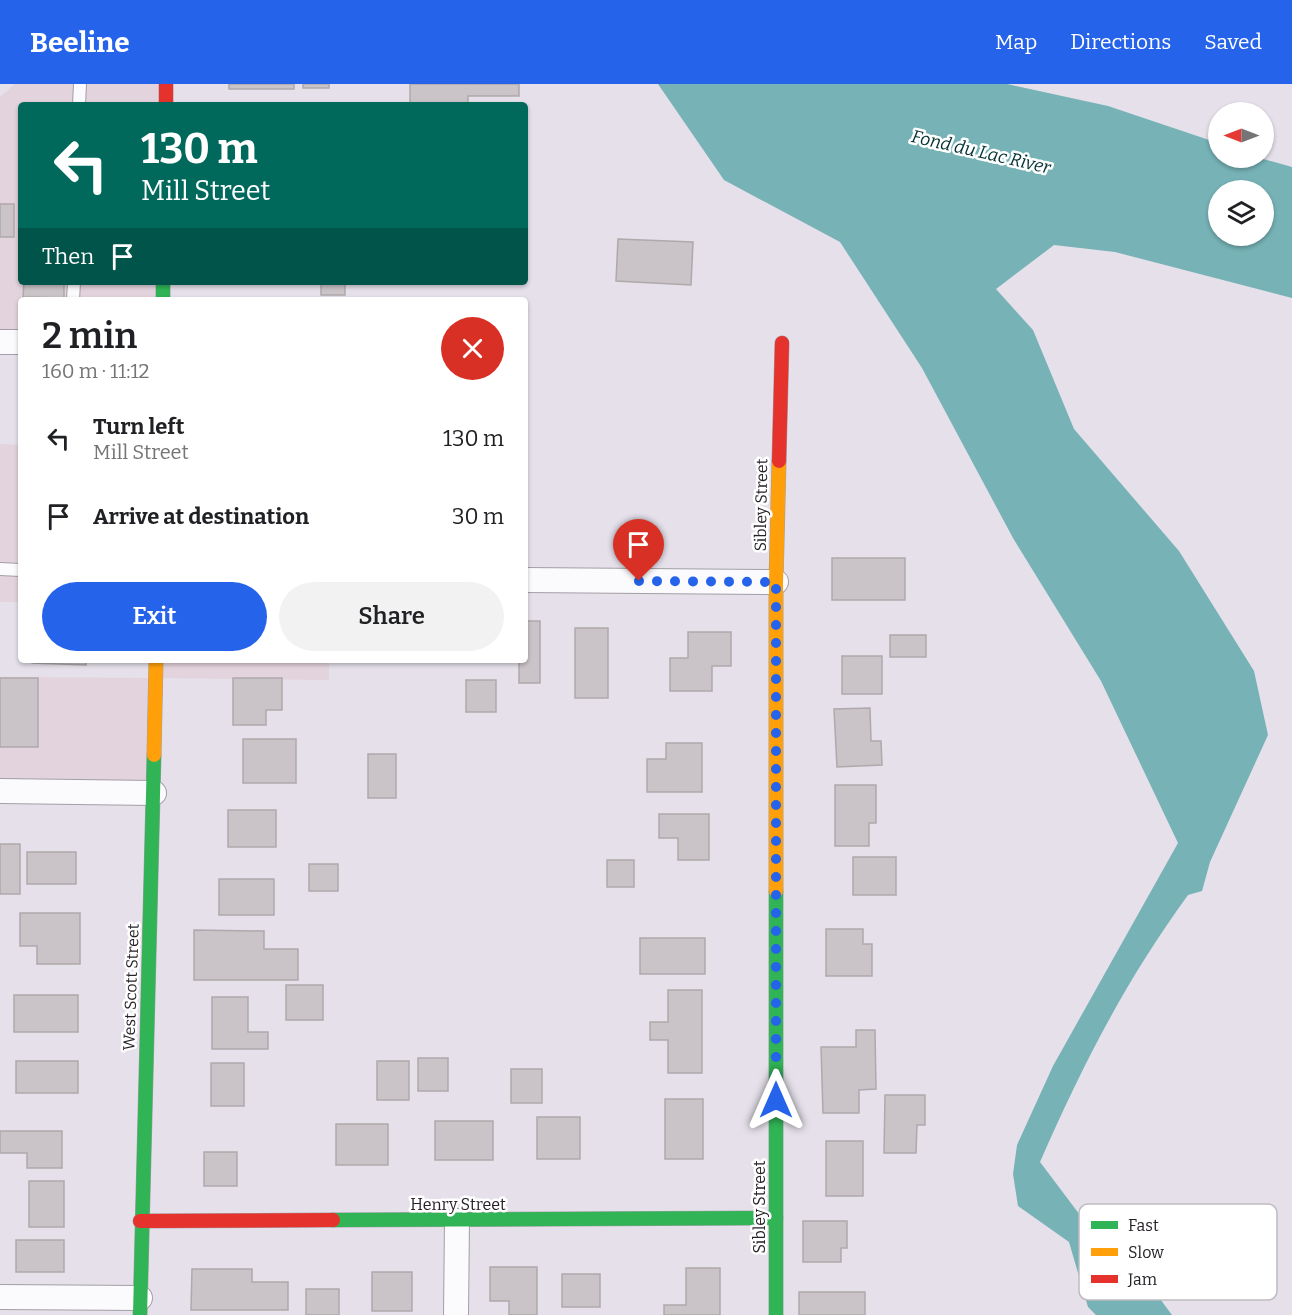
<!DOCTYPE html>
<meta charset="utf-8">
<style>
body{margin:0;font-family:Bitter,serif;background:#f2f2f2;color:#202124;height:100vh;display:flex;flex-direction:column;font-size:22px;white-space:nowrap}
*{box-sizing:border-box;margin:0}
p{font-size:20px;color:#757577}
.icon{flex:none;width:33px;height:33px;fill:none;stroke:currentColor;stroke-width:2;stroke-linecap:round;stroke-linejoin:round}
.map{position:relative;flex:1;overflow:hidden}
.side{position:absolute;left:18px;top:213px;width:510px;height:366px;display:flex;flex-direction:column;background:#fff;border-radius:6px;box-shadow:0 2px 4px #0004}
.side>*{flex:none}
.banner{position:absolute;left:18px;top:18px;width:510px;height:183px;border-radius:6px;box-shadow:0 2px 4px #0004;background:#00695c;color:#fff;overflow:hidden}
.needle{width:39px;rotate:270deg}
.buttons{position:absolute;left:1208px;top:18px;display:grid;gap:12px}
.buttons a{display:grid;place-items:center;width:66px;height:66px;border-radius:50%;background:#fff;box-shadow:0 2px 4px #0004;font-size:30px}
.pin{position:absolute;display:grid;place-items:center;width:51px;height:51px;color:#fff;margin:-62px -26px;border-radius:50% 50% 50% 0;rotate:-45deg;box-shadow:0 0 6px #0007}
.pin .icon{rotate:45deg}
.me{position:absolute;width:66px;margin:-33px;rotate:0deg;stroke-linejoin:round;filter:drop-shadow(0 0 4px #0008)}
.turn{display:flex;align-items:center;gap:21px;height:126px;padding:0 24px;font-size:27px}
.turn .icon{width:78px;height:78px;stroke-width:2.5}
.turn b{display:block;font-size:42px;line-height:51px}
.then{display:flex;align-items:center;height:57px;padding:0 24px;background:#0003;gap:12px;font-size:22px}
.round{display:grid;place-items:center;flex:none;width:63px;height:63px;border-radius:32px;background:#f2f2f2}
.overview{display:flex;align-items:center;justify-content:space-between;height:102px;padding:0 24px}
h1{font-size:36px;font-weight:600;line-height:45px}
.button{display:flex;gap:12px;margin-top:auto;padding:12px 24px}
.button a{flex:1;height:69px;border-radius:36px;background:#2563eb;color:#fff;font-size:24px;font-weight:600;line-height:69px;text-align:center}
.button a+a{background:#f2f2f2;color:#202124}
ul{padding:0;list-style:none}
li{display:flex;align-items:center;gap:18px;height:78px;padding:0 24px}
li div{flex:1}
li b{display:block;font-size:22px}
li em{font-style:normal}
header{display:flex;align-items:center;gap:36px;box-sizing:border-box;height:84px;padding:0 30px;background:#2563eb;color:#fff}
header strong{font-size:28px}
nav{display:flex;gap:33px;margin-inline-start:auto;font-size:21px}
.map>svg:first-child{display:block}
.commercial{fill:#e3d3dc}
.water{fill:#76b2b6;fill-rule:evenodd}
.building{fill:#cac3c7;stroke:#afa9ac;stroke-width:1.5}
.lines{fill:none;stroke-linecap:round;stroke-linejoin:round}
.lane-casing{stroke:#a29fa6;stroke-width:14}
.street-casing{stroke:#a29fa6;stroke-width:26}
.fast-casing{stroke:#a29fa6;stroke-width:15}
.slow-casing{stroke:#a29fa6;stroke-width:15}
.jam-casing{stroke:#a29fa6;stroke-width:15}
.lane{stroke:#fbfafc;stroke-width:12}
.street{stroke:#fbfafc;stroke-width:24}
.fast{stroke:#30b455;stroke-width:14}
.slow{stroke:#ff9f0a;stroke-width:14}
.jam{stroke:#e5322d;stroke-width:14}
.route{stroke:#2563eb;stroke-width:10;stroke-dasharray:0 18}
.labels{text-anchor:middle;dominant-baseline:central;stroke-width:5;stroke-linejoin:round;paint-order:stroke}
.street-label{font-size:16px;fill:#252127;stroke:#fff}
.water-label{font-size:18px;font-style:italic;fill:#043132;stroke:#fff}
.key{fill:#fff;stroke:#bebcbe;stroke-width:1.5}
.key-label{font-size:16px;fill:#252127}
</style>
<header>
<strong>Beeline</strong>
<nav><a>Map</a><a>Directions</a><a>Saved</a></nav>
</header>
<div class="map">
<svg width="1292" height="1231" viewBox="0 0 1292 1231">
<rect width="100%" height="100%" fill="#e5e0ea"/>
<!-- commercial -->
<g class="commercial">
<path d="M15,0H166V21H21V198H163V216H21V258H0V13Z"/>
<path d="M0,360L21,361V518H0Z"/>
<path d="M156,576H329V596L156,594L154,709L0,707V593L155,594Z"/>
</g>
<!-- water -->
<path class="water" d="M658,0H1007L1108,22L1218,59V74H1260L1292,83V214L1115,168L1054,161L996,205L1033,246L1074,345L1179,467L1254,587L1268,651L1210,778L1202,807L1188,811C1126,896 1082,982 1040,1078L1092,1147L1149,1200L1172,1231H1096L1088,1223L1069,1158L1018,1122L1013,1090L1017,1061L1053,982L1178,759L1101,597L1013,454L922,284L840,158L724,96ZM1218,106H1263V152H1218Z"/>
<!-- building -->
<g class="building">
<rect x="229" y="0" width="65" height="5"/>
<rect x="303" y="0" width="26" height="4"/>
<path d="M410,0H519V12H468V21H410Z"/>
<rect x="0" y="120" width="14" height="33"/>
<path d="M618,155L693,158L691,201L616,197Z"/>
<path d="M24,198H64V214L23,213Z"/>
<rect x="321" y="198" width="24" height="13"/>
<rect x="832" y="474" width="73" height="42"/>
<path d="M525,537H540V599H519V576H525Z"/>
<rect x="575" y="544" width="33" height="70"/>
<path d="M688,548H731V582H712V607H670V574H688Z"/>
<rect x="890" y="551" width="36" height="22"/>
<rect x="842" y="572" width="40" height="38"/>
<path d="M32,576H86V581L32,579Z"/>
<rect x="324" y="576" width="48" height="2"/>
<rect x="0" y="594" width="38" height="69"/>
<path d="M233,594H282V626H266V641H233Z"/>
<rect x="466" y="596" width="30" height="32"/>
<path d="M870,624L871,657H881L882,681L837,683L834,625Z"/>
<rect x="243" y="655" width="53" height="44"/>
<path d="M666,659H702V708H647V675H666Z"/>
<rect x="368" y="670" width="28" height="44"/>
<path d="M835,701H876V739H869V762H835Z"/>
<rect x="228" y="726" width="48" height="37"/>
<path d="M659,730H709V776H678V754H659Z"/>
<rect x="0" y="760" width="20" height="50"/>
<rect x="27" y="768" width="49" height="32"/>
<rect x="853" y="773" width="43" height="38"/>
<rect x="607" y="776" width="27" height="27"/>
<rect x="309" y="780" width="29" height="27"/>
<rect x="219" y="795" width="55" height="36"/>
<path d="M20,829H80V880H37V862H20Z"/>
<path d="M826,845H863V860H872V892H826Z"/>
<path d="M194,846L264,847V865H298V896H194Z"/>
<rect x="640" y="854" width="65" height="36"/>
<rect x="286" y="901" width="37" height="35"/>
<path d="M668,906H702V989H668V956H650V938H668Z"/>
<rect x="14" y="911" width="64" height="37"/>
<path d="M212,913H248V948H268V965H212Z"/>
<path d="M856,946H875L876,1005L859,1006V1029H823L821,963H856Z"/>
<rect x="418" y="974" width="30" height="33"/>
<rect x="16" y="977" width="62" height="32"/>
<rect x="377" y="977" width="32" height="39"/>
<rect x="211" y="979" width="33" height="43"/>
<rect x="511" y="985" width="31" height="34"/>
<path d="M885,1011H925V1041H917L916,1069H884Z"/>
<rect x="665" y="1015" width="38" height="60"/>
<rect x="537" y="1033" width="43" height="42"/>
<rect x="435" y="1037" width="58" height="39"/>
<rect x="336" y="1040" width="52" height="41"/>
<path d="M0,1047H62V1084H27V1069H0Z"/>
<rect x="826" y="1057" width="37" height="55"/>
<rect x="204" y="1068" width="33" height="34"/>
<rect x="29" y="1097" width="35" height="46"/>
<path d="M803,1137H847V1164H841V1178H803Z"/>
<rect x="16" y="1156" width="48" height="32"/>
<path d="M490,1183H537V1231H509V1217H490Z"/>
<path d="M686,1184H720V1231H664V1221H686Z"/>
<path d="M192,1185H252V1198H288V1226H191Z"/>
<rect x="372" y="1188" width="40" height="39"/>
<rect x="562" y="1190" width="38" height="33"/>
<rect x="306" y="1205" width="33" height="26"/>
<rect x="799" y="1208" width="66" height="23"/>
</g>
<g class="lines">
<!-- lane casing -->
<g class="lane-casing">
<g id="lane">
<path d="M79,21L80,0"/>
<path d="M73,216L74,198"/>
<path d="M0,485L21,486"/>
</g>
</g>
<!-- street casing -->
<g class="street-casing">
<g id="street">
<path d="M0,258H21"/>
<path d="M525,496L776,498"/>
<path d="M0,707L154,709"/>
<path d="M0,1213L140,1214"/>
<path d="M456,1231L457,1137"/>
</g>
</g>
<!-- fast casing -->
<g class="fast-casing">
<g id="fast">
<path d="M163,198V216"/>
<path d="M776,807V1231"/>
<path d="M333,1136L776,1134"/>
<path d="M140,1231L154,671"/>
</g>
</g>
<!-- slow casing -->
<g class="slow-casing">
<g id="slow">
<path d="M154,671L156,576"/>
<path d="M776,807V498L779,377"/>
</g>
</g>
<!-- jam casing -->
<g class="jam-casing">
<g id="jam">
<path d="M166,0V21"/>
<path d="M779,377L782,259"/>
<path d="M140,1137L333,1136"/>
</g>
</g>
<!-- lane -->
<use href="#lane" class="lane"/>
<!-- street -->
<use href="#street" class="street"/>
<!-- fast -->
<use href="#fast" class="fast"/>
<!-- slow -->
<use href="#slow" class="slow"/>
<!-- jam -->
<use href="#jam" class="jam"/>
</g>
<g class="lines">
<!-- route -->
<path class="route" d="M639,497L776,498V1016"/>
</g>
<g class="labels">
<!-- street labels -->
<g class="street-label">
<text transform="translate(761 421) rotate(-89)">Sibley Street</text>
<text transform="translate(131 903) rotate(-88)">West Scott Street</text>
<text x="458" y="1120">Henry Street</text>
<text transform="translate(759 1123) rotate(-90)">Sibley Street</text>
</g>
<!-- water labels -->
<g class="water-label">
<text transform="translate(981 68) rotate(13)">Fond du Lac River</text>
</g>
</g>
<!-- legend -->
<rect x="1079" y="1120" width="198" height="96" rx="9" class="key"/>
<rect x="1091" y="1137" width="27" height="8" fill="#30b455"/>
<rect x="1091" y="1164" width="27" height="8" fill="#ff9f0a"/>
<rect x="1091" y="1191" width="27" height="8" fill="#e5322d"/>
<g class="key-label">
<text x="1128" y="1147">Fast</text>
<text x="1128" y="1174">Slow</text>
<text x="1128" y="1201">Jam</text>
</g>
</svg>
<div class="buttons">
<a><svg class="needle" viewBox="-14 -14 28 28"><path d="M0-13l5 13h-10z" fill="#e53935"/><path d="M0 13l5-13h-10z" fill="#757577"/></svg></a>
<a><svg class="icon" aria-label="layers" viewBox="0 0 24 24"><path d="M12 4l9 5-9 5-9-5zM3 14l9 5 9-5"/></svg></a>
</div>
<div class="pin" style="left:639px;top:497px;background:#d93025"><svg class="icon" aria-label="arrive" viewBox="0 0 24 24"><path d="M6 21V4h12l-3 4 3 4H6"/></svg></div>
<svg class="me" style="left:776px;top:1016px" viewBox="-20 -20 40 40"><path d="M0-17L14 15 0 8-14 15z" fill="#2563eb" stroke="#fff" stroke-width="4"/></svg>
<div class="banner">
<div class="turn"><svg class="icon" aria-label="left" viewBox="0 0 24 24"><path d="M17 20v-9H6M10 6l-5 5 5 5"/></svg><div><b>130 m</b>Mill Street</div></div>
<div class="then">Then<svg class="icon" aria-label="arrive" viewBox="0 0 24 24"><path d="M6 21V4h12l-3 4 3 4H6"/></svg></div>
</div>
<section class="side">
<div class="overview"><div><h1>2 min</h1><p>160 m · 11:12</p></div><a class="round" style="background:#d93025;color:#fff"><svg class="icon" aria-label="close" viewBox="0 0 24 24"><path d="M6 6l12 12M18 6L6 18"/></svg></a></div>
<ul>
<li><svg class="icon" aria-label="left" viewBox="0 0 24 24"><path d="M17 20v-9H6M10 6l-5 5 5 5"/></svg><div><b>Turn left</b><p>Mill Street</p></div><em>130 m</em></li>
<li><svg class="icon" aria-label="arrive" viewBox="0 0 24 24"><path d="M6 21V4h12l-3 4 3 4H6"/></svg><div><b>Arrive at destination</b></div><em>30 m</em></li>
</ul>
<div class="button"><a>Exit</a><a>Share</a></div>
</section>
</div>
